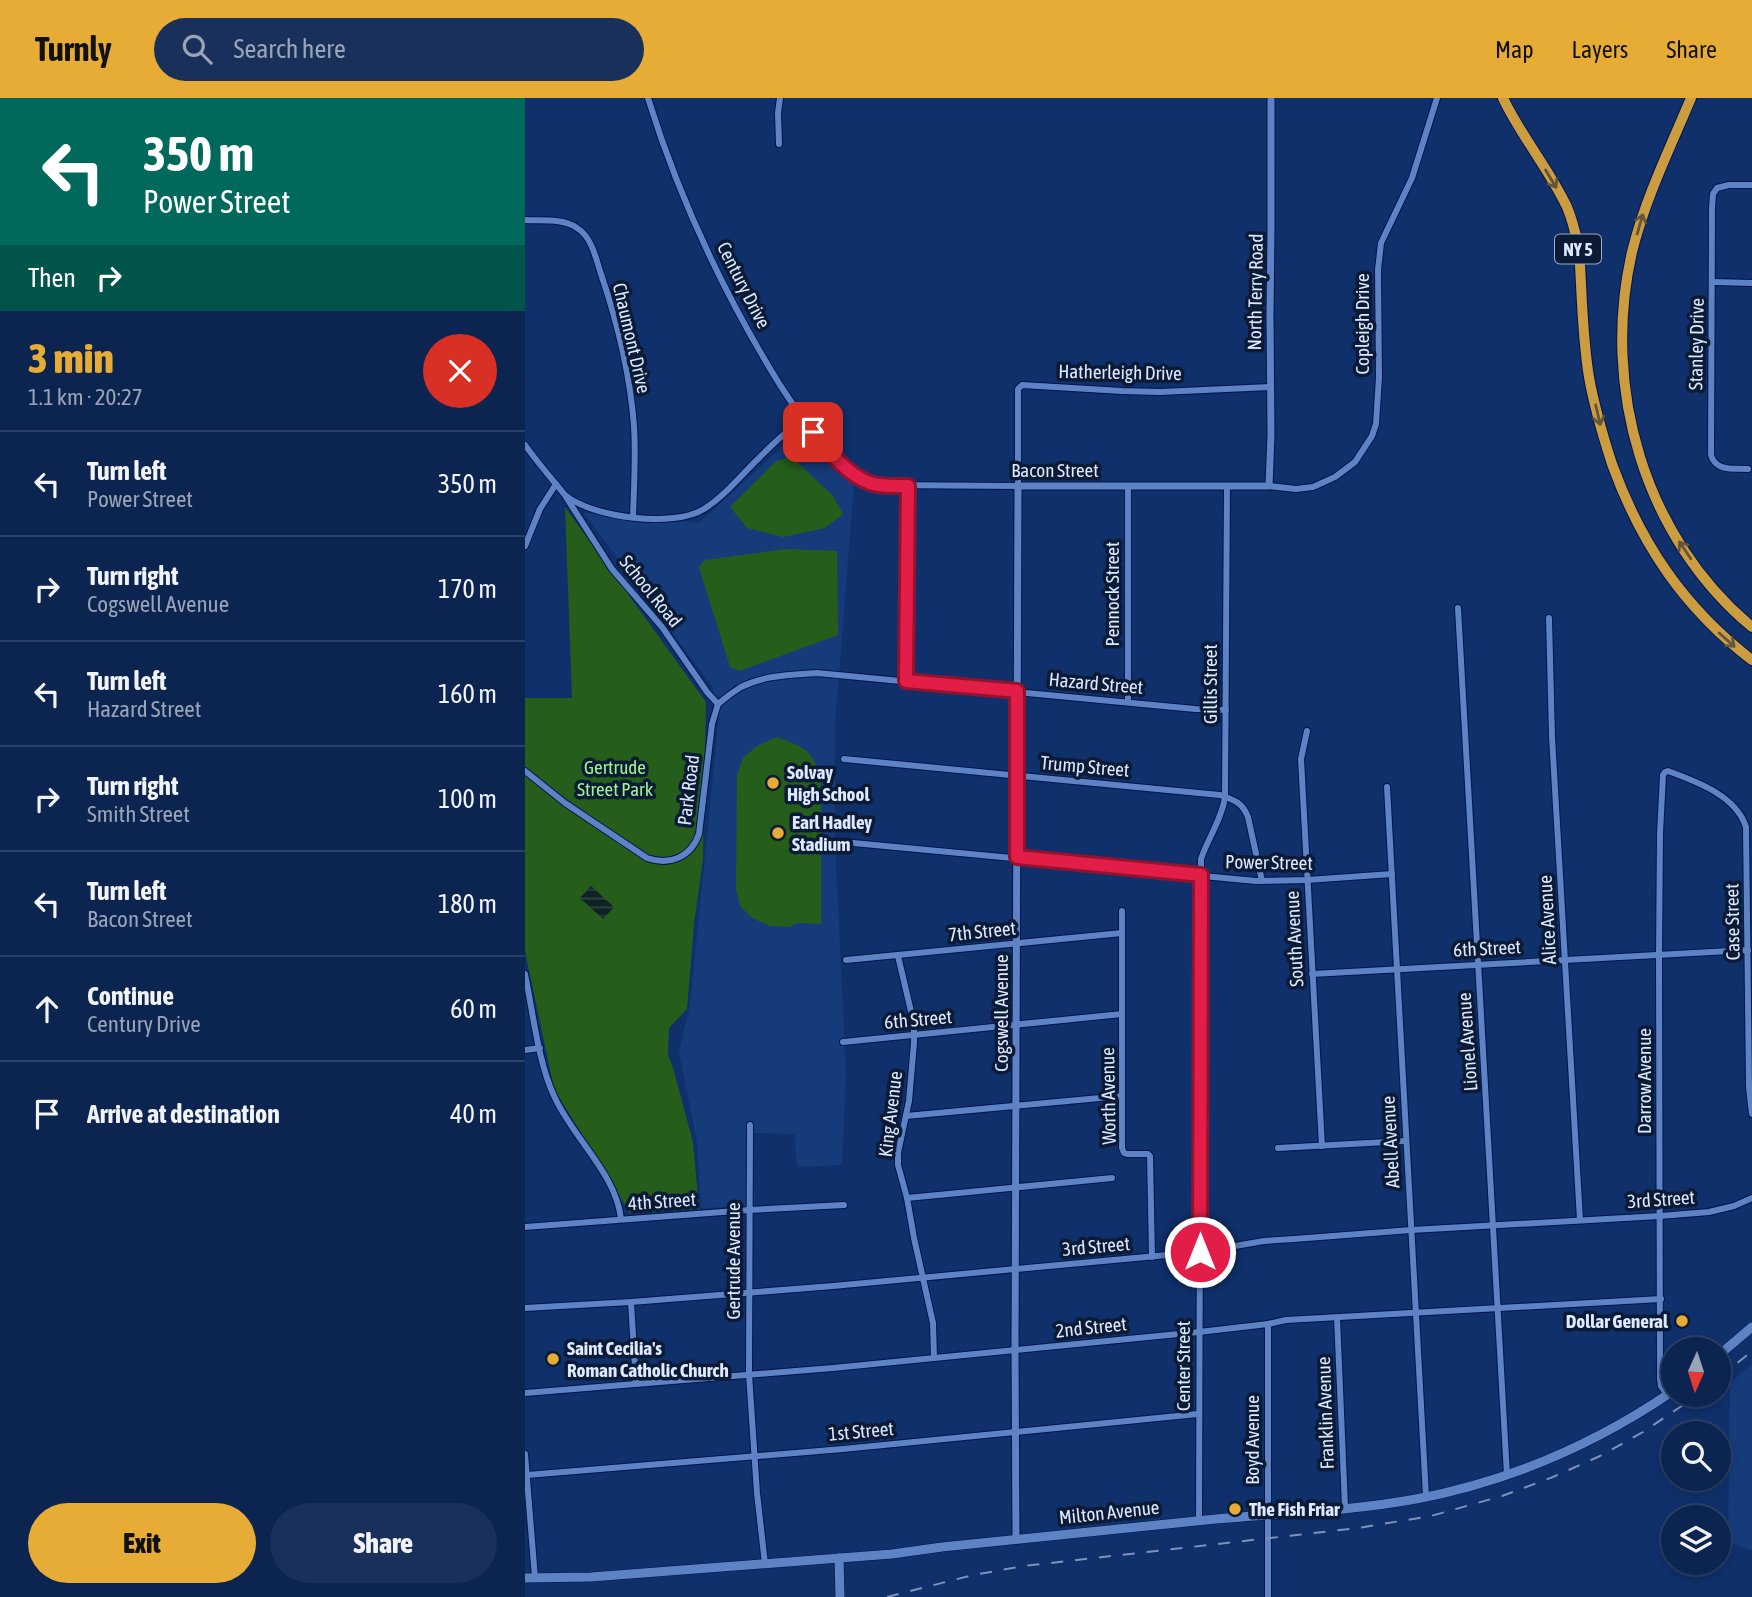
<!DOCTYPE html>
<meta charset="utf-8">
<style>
body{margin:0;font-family:"Asap Condensed",sans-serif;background:#19305a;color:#f1f3f6;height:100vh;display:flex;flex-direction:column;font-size:26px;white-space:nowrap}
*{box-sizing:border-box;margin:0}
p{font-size:23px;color:#9aa4b7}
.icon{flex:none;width:38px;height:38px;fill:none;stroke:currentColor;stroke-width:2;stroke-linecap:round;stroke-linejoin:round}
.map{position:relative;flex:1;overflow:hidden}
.side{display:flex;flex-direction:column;background:#0b2450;width:525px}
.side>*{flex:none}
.hud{background:#00695c;color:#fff;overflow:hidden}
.needle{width:46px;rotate:183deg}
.buttons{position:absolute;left:1136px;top:1239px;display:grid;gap:14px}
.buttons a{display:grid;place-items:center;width:70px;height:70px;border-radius:50%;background:#0b2450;box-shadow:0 4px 10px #0003,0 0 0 2px #2b4167;font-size:35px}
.pin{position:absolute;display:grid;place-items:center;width:60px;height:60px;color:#fff;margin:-30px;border-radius:14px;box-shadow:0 4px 10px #0006}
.me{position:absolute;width:77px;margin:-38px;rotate:0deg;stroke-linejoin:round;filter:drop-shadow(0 0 5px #0008)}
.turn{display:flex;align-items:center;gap:24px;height:147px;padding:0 28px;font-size:32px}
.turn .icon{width:91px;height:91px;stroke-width:2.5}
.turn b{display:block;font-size:49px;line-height:60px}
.then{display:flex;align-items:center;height:66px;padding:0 28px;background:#0003;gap:14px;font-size:26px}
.round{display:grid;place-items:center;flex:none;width:74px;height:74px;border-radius:37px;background:#19305a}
.headline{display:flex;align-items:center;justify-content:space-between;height:119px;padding:0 28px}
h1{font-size:42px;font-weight:800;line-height:52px;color:#e6ac36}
.button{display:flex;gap:14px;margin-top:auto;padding:14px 28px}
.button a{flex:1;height:80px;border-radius:42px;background:#e6ac36;color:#111;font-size:28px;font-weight:800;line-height:80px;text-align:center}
.button a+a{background:#19305a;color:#f1f3f6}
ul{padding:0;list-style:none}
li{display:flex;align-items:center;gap:21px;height:105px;padding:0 28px;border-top:2px solid #2b4167}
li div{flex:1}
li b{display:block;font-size:26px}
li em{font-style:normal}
header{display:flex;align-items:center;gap:42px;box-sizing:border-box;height:98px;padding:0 35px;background:#e6ac36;color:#111}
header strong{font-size:33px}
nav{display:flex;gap:38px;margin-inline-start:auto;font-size:24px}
.search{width:490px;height:63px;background:#19305a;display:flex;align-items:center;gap:18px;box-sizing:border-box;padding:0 24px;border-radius:38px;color:#9aa4b7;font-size:26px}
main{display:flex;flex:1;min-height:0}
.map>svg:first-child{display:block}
.built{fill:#163b7b}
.park{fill:#255e1b}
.water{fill:url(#water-rules)}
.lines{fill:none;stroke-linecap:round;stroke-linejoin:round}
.minor-casing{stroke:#00144d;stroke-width:8}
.tertiary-casing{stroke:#00144d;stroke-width:9}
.secondary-casing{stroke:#00144d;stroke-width:10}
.motorway-casing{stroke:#00144d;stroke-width:12}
.minor{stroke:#5d83c4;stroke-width:6}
.tertiary{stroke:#5d83c4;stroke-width:7}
.secondary{stroke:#5d83c4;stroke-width:9}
.motorway{stroke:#cc9c40;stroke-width:10}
.rail{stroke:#7d93ba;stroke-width:2;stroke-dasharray:12 12;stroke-linecap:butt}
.oneway{stroke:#62553a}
.route-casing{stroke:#92132f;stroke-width:18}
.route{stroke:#e11d48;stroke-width:12}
.poi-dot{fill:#e6ac36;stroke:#0c1b35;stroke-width:2.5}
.labels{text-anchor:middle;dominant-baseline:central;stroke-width:7;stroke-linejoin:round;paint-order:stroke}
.shield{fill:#0c1b35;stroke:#9eabc2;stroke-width:2}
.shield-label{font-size:18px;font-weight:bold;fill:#dce9ff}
.street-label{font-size:19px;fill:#dce9ff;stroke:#0c1b35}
.park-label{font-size:19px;fill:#9ef68f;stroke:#0c1b35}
.poi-label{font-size:19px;font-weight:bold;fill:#dce9ff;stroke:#0c1b35;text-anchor:start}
</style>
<header>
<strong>Turnly</strong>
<div class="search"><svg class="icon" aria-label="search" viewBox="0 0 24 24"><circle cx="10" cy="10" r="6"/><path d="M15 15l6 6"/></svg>Search here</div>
<nav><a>Map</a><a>Layers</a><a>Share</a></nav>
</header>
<main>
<section class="side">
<div class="hud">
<div class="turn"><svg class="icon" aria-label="left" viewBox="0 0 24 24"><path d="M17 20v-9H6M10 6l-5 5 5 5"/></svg><div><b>350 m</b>Power Street</div></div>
<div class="then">Then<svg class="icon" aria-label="right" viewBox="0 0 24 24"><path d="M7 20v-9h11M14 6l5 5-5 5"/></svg></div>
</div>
<div class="headline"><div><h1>3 min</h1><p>1.1 km · 20:27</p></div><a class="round" style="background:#d93025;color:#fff"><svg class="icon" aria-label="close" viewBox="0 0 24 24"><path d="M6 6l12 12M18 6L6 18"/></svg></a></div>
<ul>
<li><svg class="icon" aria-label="left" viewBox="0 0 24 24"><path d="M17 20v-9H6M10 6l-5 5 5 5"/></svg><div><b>Turn left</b><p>Power Street</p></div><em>350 m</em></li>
<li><svg class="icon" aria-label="right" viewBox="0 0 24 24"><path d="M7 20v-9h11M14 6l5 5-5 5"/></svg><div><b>Turn right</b><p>Cogswell Avenue</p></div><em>170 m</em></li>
<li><svg class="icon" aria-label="left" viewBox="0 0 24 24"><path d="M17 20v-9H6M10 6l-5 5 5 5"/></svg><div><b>Turn left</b><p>Hazard Street</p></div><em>160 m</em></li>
<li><svg class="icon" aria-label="right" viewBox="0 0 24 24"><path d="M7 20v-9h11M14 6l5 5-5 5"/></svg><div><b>Turn right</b><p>Smith Street</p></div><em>100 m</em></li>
<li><svg class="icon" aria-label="left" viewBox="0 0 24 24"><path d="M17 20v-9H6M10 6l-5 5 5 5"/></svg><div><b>Turn left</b><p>Bacon Street</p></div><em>180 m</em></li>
<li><svg class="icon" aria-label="ahead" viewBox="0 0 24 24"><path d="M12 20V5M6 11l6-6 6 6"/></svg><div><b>Continue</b><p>Century Drive</p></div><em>60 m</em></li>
<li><svg class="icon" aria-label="arrive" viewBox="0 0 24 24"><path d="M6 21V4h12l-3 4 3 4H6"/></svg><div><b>Arrive at destination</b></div><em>40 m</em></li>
</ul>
<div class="button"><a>Exit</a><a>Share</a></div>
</section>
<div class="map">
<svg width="1227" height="1499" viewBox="0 0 1227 1499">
<defs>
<pattern id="water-rules" width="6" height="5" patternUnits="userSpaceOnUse" patternTransform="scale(1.75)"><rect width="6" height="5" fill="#0e2223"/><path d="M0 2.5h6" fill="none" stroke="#304244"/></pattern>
</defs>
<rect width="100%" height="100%" fill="#0f306b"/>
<!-- built -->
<g class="built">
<path d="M270,337L329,387L310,626V743L321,976L317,1067L272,1069L269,1036L228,1035L230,1108L176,1110L172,1044L154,954L165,906L194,617L187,588L59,415L174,425Z"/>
<path d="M1227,1266V1452L1203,1445L1205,1285Z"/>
</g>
<!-- park -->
<g class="park">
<path d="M267,359L308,398L318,416L300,430L258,439L222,430L205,409L251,363Z"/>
<path d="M40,409L181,604L178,761L169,826L162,911L144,930L143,957L148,970L168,1044L174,1111L105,1115L29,991L0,853V600H47Z"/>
<path d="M260,451L312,453L313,537L214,573L205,569L174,469L180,462Z"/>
<path d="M252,639C281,651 285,649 296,680V826L272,825L264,829L245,828L227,820L215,808L211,790L212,677L218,660L232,648Z"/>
</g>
<!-- water -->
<path class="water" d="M66,788L89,809L78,821L55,800Z"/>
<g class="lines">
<!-- minor casing -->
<g class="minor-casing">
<g id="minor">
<path d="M123,0C154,100 200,198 255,287C274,316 302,358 330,378C338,383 346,385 355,387L493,388V291L497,287L597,293L635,294L745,289"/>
<path d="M254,46L253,15L255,0"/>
<path d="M0,122C16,123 38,120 52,130C67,139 71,161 76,176C93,226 105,276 109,328C111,357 109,389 108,419"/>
<path d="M1188,184L1227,185"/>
<path d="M0,347C10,361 20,373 30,385C34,389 37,394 40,397C68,420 149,430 179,411C200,398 216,377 234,360C247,346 263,333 277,320"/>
<path d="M1223,371C1209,370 1191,374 1186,357L1187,110L1188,96L1192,90L1204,87H1227"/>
<path d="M603,388V604"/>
<path d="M744,388L771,391L788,389L810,379L830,364L847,338L851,326L854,279L853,172L856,145L887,80L912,0"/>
<path d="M41,399L87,471L137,529L182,594L193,606"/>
<path d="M0,448L15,411L31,386"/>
<path d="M933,510L982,1377"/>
<path d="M1024,520L1027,639L1055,1122"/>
<path d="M381,583L383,388"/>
<path d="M193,606C200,600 208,594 216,589C240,577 266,577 292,575L670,611L701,612"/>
<path d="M782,633L776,661L797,1048"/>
<path d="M319,661L695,697C709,702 717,704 723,719L737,783"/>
<path d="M0,673L40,705L122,760C145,768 166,759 174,736L187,626L193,606"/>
<path d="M862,689L901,1398"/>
<path d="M328,745L731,783L782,782L867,776"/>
<path d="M597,813V1050L599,1055L602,1056H623L625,1058L627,1159"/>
<path d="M373,858L389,926V945L384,1003L373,1055V1067L382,1100L389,1140L408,1225L409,1260"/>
<path d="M321,862L597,835"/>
<path d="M0,876C8,914 13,965 30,1000C49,1041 91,1076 96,1121"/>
<path d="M787,876L1223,852"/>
<path d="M318,944L597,916"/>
<path d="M0,952L15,950"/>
<path d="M381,1018L597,998"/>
<path d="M225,1027L224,1276L232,1395L240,1466"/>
<path d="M753,1050L880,1043"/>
<path d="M382,1100L587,1080"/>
<path d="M0,1129L224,1112L319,1107"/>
<path d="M106,1204L111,1286"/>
<path d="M0,1210L106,1204L308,1188L675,1154L739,1143L769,1141L886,1132L1135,1118L1184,1114L1209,1108L1227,1100"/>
<path d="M812,1219L820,1409"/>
<path d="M743,1226V1499"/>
<path d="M0,1295L308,1270L674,1234L743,1226L761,1222L1136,1201"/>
<path d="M1142,1297L1136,1288L1135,1281L1134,857L1135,735L1138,677L1140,674L1143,673C1173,684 1211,698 1221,729L1224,990L1227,1016"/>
<path d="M0,1356L10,1480"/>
<path d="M2,1377L318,1351L673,1316"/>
<path d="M674,1423L676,761C683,740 697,721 700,699L702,389"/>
</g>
</g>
<!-- tertiary casing -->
<g class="tertiary-casing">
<path id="tertiary" d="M491,1442L490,1252L493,388H744L746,337L745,217L746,135V0"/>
</g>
<!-- secondary casing -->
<g class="secondary-casing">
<g id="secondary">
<path d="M1194,1257L1227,1229"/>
<path d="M314,1460L315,1499"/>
<path d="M0,1480L66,1479L367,1456L417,1449C509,1440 600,1430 691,1421C758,1415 826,1413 891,1401C986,1383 1069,1347 1148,1293"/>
</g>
</g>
<!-- motorway casing -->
<g class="motorway-casing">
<g id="motorway">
<path d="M978,0C996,38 1024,71 1042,109C1048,123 1051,137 1054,151C1057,194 1057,237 1064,279C1069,308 1078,338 1087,366C1116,446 1159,510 1227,562"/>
<path d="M1166,0C1145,50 1120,101 1107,154C1076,289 1119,439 1227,529"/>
</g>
</g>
<!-- minor -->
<use href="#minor" class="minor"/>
<!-- tertiary -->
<use href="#tertiary" class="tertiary"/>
<!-- secondary -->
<use href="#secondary" class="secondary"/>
<!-- motorway -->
<use href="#motorway" class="motorway"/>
<!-- rail -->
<g class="rail">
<path d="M1194,1280L1227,1253"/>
<path d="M362,1499L448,1477L499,1468L833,1430L906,1418L977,1398L1028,1379L1075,1358L1118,1334L1173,1297"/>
</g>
</g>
<!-- one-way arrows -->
<defs><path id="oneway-shaft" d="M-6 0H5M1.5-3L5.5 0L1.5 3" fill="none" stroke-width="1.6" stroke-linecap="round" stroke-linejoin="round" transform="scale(1.75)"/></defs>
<g class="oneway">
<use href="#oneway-shaft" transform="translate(1026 81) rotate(59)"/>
<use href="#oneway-shaft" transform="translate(1115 126) rotate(-74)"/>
<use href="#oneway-shaft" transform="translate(1073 317) rotate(77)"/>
<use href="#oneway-shaft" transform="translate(1160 452) rotate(-124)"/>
<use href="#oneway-shaft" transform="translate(1202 542) rotate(42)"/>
</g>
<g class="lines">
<!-- route casing -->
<g class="route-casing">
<path id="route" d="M288,334C303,352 322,377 345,385C356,389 371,388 383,388L381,583L492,593V759L676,777L675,1154"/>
</g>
<!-- route -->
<use href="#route" class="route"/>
</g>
<!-- markers -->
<g class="poi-dot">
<circle cx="248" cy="685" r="7"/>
<circle cx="253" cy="735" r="7"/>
<circle cx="1157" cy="1223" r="7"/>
<circle cx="28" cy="1261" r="7"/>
<circle cx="710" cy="1411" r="7"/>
</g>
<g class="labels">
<!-- shield labels -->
<rect class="shield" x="1030" y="136.5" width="46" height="29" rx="5"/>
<g class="shield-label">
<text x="1053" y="151">NY 5</text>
</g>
<!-- street labels -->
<g class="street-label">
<text transform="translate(219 187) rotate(63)">Century Drive</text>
<text transform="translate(730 194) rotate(-89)">North Terry Road</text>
<text transform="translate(837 226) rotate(-90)">Copleigh Drive</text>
<text transform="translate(107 240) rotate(77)">Chaumont Drive</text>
<text transform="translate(1171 246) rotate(-89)">Stanley Drive</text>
<text transform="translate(595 274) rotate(1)">Hatherleigh Drive</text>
<text x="530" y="372">Bacon Street</text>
<text transform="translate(126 493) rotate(51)">School Road</text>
<text transform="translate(587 496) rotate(-90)">Pennock Street</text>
<text transform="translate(571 585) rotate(5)">Hazard Street</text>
<text transform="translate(685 586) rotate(-90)">Gillis Street</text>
<text transform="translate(560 668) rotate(5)">Trump Street</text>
<text transform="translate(163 692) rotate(-83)">Park Road</text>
<text transform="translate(744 764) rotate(1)">Power Street</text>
<text transform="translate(1022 822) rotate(-93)">Alice Avenue</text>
<text transform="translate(1207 824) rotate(-91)">Case Street</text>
<text transform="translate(457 833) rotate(-6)">7th Street</text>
<text transform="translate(769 841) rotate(-93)">South Avenue</text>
<text transform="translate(962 850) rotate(-3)">6th Street</text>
<text transform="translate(476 915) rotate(-90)">Cogswell Avenue</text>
<text transform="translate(393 921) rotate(-5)">6th Street</text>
<text transform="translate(942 944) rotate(-94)">Lionel Avenue</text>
<text transform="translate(1119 983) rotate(-90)">Darrow Avenue</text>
<text transform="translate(583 998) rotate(-91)">Worth Avenue</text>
<text transform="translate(365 1016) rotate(-83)">King Avenue</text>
<text transform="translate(865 1044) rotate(-93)">Abell Avenue</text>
<text transform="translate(1136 1101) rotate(-4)">3rd Street</text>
<text transform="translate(137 1103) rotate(-4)">4th Street</text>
<text transform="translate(571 1148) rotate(-5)">3rd Street</text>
<text transform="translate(208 1163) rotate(-90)">Gertrude Avenue</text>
<text transform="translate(566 1229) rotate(-6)">2nd Street</text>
<text transform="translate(658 1268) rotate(-90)">Center Street</text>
<text transform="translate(800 1315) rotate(-92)">Franklin Avenue</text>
<text transform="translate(336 1333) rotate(-5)">1st Street</text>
<text transform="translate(727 1342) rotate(-90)">Boyd Avenue</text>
<text transform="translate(584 1414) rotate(-6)">Milton Avenue</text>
</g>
<!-- park labels -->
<g class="park-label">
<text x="90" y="669">Gertrude<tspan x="90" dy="22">Street Park</tspan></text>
</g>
<!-- poi labels -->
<g class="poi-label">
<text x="262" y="674">Solvay<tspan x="262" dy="22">High School</tspan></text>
<text x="267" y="724">Earl Hadley<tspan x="267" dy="22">Stadium</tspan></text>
<text x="1143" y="1223" text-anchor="end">Dollar General</text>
<text x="42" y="1250">Saint Cecilia's<tspan x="42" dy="22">Roman Catholic Church</tspan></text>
<text x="724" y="1411">The Fish Friar</text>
</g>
</g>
</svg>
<div class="buttons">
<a><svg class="needle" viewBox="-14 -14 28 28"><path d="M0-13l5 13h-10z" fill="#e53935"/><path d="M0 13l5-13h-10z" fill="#9aa4b7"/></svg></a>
<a><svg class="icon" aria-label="search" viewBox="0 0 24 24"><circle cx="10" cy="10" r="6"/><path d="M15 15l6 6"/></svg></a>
<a><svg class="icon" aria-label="layers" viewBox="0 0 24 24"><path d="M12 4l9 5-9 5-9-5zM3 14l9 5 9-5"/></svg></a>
</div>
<div class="pin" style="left:288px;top:334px;background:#d93025"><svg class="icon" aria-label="arrive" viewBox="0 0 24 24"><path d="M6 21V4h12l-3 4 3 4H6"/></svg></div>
<svg class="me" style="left:675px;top:1154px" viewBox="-20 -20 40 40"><circle r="17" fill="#e11d48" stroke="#fff" stroke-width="3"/><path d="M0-11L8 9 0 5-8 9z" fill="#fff"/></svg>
</div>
</main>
